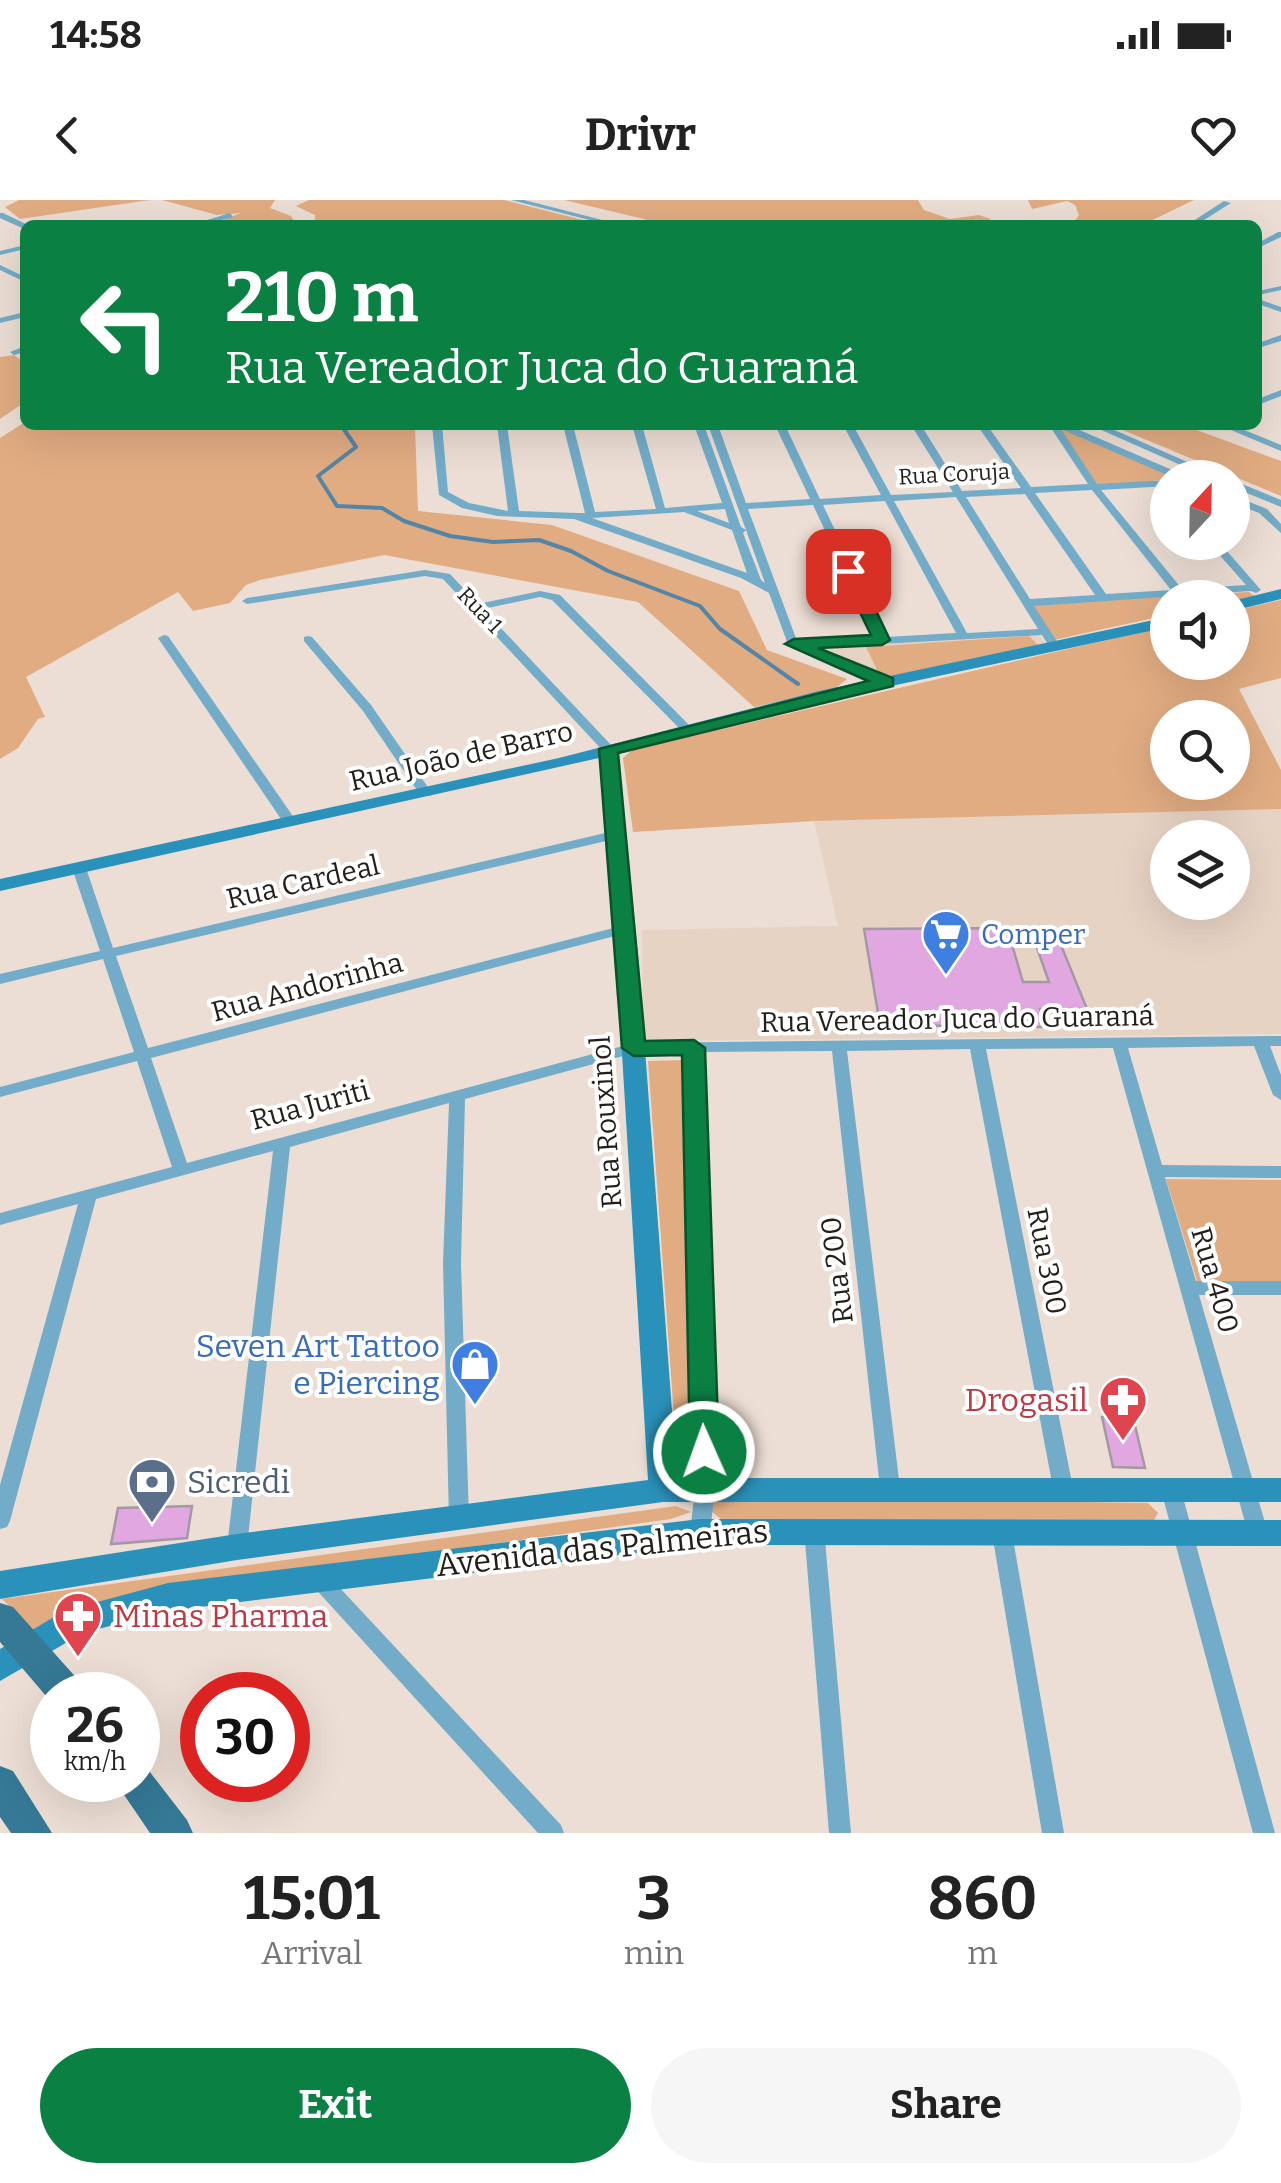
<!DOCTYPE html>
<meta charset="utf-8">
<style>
body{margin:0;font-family:Bitter,serif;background:#f6f6f6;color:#222;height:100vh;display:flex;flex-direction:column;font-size:38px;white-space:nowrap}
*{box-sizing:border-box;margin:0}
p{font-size:32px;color:#767676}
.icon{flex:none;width:55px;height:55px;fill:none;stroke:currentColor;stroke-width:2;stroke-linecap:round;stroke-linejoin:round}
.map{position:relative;height:1633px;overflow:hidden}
.details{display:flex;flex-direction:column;background:#fff;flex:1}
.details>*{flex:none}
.top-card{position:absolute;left:20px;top:20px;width:1242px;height:210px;border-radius:15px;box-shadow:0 10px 40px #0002;background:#0b8043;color:#fff;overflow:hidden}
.needle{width:65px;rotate:22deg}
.controls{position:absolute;left:1150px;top:260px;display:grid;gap:20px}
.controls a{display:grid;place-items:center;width:100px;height:100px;border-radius:50%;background:#fff;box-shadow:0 10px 40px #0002;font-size:50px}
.speed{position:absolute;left:30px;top:1472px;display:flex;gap:20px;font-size:50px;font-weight:700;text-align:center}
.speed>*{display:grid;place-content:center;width:130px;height:130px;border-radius:50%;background:#fff;box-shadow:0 10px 40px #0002;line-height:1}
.speed small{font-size:25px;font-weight:400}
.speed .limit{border:15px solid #d22;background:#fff;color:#111}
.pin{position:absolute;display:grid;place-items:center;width:85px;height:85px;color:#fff;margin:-42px;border-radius:20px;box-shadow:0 5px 15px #0006}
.me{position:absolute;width:110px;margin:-55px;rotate:358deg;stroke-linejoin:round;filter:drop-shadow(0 0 8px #0008)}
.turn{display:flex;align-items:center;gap:35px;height:210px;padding:0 40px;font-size:45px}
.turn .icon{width:130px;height:130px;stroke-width:2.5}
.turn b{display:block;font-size:70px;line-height:85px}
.eta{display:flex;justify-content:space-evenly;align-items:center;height:170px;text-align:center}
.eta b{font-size:60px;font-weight:700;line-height:70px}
.action{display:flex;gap:20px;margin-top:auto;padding:20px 40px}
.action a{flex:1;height:115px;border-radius:60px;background:#0b8043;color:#fff;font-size:40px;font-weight:700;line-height:115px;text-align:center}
.action a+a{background:#f6f6f6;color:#222}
.status{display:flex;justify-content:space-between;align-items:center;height:70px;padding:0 50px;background:#fff;direction:ltr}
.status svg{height:28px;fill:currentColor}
header{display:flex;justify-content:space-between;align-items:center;height:130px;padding:0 40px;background:#fff;font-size:45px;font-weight:700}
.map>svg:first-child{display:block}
.built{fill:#e7d3c4;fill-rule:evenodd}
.green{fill:#e1ac82;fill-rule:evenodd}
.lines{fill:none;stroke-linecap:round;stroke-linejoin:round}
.stream{stroke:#5585a6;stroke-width:4}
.building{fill:#e0a7e0;stroke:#a398a3;stroke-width:2.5}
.street{fill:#73acc8;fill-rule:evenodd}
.secondary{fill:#2a91ba;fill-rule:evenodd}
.primary{fill:#357996;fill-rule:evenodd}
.route{fill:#0b8043;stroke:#07532c;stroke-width:2.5}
.labels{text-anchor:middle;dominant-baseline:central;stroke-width:8;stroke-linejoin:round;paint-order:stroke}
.far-street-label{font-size:22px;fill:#221e1a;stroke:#fff}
.street-label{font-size:28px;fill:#221e1a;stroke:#fff}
.shop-label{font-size:28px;fill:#366cbe;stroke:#fff;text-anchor:start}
.near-shop-label{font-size:32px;fill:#366cbe;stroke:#fff;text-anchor:end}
.near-health-label{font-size:32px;fill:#be3a42;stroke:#fff;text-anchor:end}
.near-service-label{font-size:32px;fill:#4e5e75;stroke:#fff;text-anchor:start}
.near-street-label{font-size:32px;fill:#221e1a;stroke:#fff}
</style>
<div class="status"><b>14:58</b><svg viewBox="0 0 49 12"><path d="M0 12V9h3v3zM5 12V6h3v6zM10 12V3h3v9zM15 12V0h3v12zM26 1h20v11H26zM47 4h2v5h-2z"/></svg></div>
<header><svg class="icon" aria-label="back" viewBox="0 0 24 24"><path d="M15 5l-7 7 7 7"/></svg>Drivr<svg class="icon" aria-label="heart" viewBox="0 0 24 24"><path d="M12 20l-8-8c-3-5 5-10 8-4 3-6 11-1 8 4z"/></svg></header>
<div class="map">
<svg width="1281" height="1633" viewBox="0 0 1281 1633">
<rect width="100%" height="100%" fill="#ecded4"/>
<!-- built -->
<g class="built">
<path d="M1038,434L1046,445L893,479L804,448Z"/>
<path d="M1281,609V834L643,841L642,730L838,726L814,621ZM1168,638H1232V702H1168Z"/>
</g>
<!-- green -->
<g class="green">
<path d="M19,0H150L20,19L5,7Z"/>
<path d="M162,0H275L270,8L291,16L297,25H210L241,13L217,15Z"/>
<path d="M309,0H504L602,25H315V15L296,6Z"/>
<path d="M564,0H918L924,10L950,19L979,15L991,19L971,25H669Z"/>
<path d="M1028,0H1194L1146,23L1072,25L1079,15L1075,5L1067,1L1032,9Z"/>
<path d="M14,155L25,163V202L0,219V157Z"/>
<path d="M25,222L415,225L418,311L552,325L739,391L767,450L847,479L836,488L754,507L638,402L384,355L260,380L246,385L230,403L193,411L178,392L26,477L45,517L38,519L18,548L0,559V238Z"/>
<path d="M1058,225L1183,277L1096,288Z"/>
<path d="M1111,225H1183L1281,261V296Z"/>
<path d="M1249,392L1254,396L1233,401L1232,398H1168L1167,415L1054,440L1031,407L1036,404Z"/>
<path d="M1281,400V478L1239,489L1281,570V609L814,621L633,632L623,558L632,550L1167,426L1168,462H1232L1233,411ZM1168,518H1232V582H1168Z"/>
<path d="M1029,436L1039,446L896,477L878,472L866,447Z"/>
<path d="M688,860L695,1276L690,1278L678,1271L648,861Z"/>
<path d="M1166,979L1281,980V1084H1198Z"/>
<path d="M749,1297L1148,1303L1158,1313L1154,1320L1124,1323L721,1319L707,1308L710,1298Z"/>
<path d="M676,1306L691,1312L671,1319L142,1393L34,1431L2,1399Z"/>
</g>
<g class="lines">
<!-- stream -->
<path class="stream" d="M341,225L356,247L318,276L337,306L382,308L404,321L450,336L493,342L539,340L571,351L608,371L700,406L720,429L798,484"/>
</g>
<!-- building -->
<g class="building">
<path d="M1007,728L1023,782H1049L1030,728H1054L1087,809H1040L1046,827L880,825L864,729Z"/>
<path d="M1102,1217H1133L1145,1268L1113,1267Z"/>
<path d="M192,1306L187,1338L111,1344L118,1308Z"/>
</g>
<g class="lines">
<!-- street -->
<g class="street">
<path d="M511,0H524L622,25H609Z"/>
<path d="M1224,1L1231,3L1196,25H1187Z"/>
<path d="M0,13H3L28,25L22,28L0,18Z"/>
<path d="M230,13L233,17L203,25H191Z"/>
<path d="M1278,32H1281V37L1258,48V43Z"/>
<path d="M25,45V49L0,55V51Z"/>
<path d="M0,65L25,77V82L0,70Z"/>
<path d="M1281,86V90L1258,95V91Z"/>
<path d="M1258,99L1281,107V112L1258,104Z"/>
<path d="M25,112V117L0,123V118Z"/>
<path d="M1281,135V141L1258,148V143Z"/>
<path d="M25,146V152L14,155L10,152Z"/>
<path d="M1281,190V196L1258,205V199Z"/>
<path d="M432,225H442L448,292L469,303L508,311L497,225H507L519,311L579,313H585L563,225H573L595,312L656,309L632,225H642L665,308L722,303L694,225H704L741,327L746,330L708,225H718L746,303L810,299L775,225H785L820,299L881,295L843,225H853L891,295L953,292L911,225H921L962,291L1021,288L977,225H987L1031,287L1088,284L1049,225H1068L1186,276L1188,278H1174L1061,229L1097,284L1168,280V286L1101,290L1182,389L1246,385L1208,342H1219L1261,390L1256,393L1251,391L1034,406L1060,446L1054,449L1050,448L1042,435L810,448L890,480V484L886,486L789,447L769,393L741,378L574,319L497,316L462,308L439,295ZM1092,290L1171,390L1106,394L1035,293ZM1025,294L1095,395L1030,399L966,297ZM956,297L1038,429L967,433L894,301ZM885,301L956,433L886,437L823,305ZM813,305L875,437L797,441L748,309ZM725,309L729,323L697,311ZM684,312L732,330L747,373L592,318ZM746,330L765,383L761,380L743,333Z"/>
<path d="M1090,225H1103L1224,278H1210Z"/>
<path d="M1219,225H1232L1281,245V251Z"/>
<path d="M1232,280L1281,300V307L1232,287Z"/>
<path d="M1232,295L1267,309L1281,324V333L1259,313L1232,302Z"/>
<path d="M425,370L450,374L478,404L540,391L560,395L693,529L687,533L683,532L552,400L540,397L483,409L612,546V552H604L443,379L425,376L247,404L242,401L247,398Z"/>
<path d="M164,435L168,436L297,622L295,625L290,626L283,622L158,438Z"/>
<path d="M308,436L312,437L371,505L432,593L431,596H421L363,511L304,441V437Z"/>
<path d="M618,630L623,631L625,634L623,637L116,756L148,848L625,725L632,729L630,732L151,858L187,963L634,843L1281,836V846H1270L1281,875V900L1273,895L1254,846L1128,848L1162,965L1281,966V978L1165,977L1196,1081H1281V1095H1199L1268,1333L1265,1339L1258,1342L1251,1339L1248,1333L1113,848L986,849L1073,1288L1070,1294L1063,1296L1056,1294L1053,1288L970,849L847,851L900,1288L897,1294L890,1296L883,1294L880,1288L832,851L701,852L715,1289L710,1332L707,1338L700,1341L693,1338L690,1332L695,1289L685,852L634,853L465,899L461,1063L469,1320L466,1326L459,1328L452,1326L449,1320L443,1063L449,903L290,947L247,1347L244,1353L237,1356L230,1353L227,1347L273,951L96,999L10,1321L7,1327L0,1329V1285L78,1004L0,1025V1013L172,967L137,861L0,897V887L134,852L103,759L0,784V774L100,751L72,668L74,665L79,664L86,668L113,748Z"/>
<path d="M1171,1282L1178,1284L1181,1290L1275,1633H1253L1161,1290L1164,1284Z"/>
<path d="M814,1320L821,1323L824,1329L851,1633H829L804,1329L807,1323Z"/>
<path d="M1002,1324L1009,1327L1012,1333L1064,1633H1042L992,1333L995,1327Z"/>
<path d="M318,1369L325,1372L561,1625L564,1633H538L311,1384L308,1378L311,1372Z"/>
</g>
<!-- secondary -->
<g class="secondary">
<path d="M1281,389V399L1232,411V401Z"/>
<path d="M1168,417V427L821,501L618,554L638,755L677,1278H1281V1302H663L237,1360L0,1399V1371L237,1334L648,1280L616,755L599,558L0,691V679L559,558L819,491Z"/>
<path d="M700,1319L1281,1320V1346L700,1345L168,1411L83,1433L0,1481V1449L64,1411L168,1383Z"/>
</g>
<!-- primary -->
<g class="primary">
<path d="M0,1403L13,1407L81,1483L86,1495H52V1503L0,1442Z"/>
<path d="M138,1564L146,1567L187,1620L193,1633H150L114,1580H138Z"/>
<path d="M0,1566L13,1571L52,1633H11L0,1617Z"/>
</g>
</g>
<!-- route -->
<path class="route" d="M848,366L857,371L890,440L882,445L818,448L893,478V486L618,553L645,841L694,840L705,848L719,1252L715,1261L704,1264L694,1261L690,1252L682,855L634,856L622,848L599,549L868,481L785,444L794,439L871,435L840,371Z"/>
<!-- icons -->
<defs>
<g id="supermarket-pin" transform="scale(2.5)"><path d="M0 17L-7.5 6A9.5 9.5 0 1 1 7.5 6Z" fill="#3f7fe0" stroke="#fff"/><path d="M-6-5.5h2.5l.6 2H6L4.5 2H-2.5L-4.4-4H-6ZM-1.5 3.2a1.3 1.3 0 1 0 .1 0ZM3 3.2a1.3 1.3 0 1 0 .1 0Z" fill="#fff"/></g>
<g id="shop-pin" transform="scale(2.5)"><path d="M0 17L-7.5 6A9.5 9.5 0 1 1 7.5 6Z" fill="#3f7fe0" stroke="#fff"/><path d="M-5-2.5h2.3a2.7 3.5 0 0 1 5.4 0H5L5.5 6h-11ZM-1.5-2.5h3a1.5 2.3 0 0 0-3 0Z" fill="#fff"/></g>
<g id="pharmacy-pin" transform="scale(2.5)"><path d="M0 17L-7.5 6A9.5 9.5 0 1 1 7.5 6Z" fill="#e0444e" stroke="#fff"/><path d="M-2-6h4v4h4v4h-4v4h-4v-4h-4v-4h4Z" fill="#fff"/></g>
<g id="bank-pin" transform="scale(2.5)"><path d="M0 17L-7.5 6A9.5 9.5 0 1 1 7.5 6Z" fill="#5c6f8a" stroke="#fff"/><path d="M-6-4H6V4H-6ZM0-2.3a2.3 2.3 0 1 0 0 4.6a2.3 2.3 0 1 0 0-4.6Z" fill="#fff"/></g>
</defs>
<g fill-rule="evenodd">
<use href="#supermarket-pin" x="946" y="734"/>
<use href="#shop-pin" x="475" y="1164"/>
<use href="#pharmacy-pin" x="1123" y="1200"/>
<use href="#bank-pin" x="152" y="1282"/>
<use href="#pharmacy-pin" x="78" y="1416"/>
</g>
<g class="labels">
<!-- far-street labels -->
<g class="far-street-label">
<text transform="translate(954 274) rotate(-3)">Rua Coruja</text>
<text transform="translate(480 410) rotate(46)">Rua 1</text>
</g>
<!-- street labels -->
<g class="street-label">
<text transform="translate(461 556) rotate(-13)">Rua João de Barro</text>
<text transform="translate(303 682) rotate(-13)">Rua Cardeal</text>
<text transform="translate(307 787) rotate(-15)">Rua Andorinha</text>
<text transform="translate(957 819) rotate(-1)">Rua Vereador Juca do Guaraná</text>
<text transform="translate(310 905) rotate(-15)">Rua Juriti</text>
<text transform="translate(606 922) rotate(-94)">Rua Rouxinol</text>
<text transform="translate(1047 1061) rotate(79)">Rua 300</text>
<text transform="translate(837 1070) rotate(-97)">Rua 200</text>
<text transform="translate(1215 1080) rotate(74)">Rua 400</text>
</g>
<!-- shop labels -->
<g class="shop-label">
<text x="981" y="734">Comper</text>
</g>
<!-- near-shop labels -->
<g class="near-shop-label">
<text x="440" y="1146">Seven Art Tattoo<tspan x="440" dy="37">e Piercing</tspan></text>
</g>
<!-- near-health labels -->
<g class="near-health-label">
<text x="1088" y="1200">Drogasil</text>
<text x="113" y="1416" text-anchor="start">Minas Pharma</text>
</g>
<!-- near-service labels -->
<g class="near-service-label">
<text x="187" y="1282">Sicredi</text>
</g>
<!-- near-street labels -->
<g class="near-street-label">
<text transform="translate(602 1348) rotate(-6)">Avenida das Palmeiras</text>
</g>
</g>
</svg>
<div class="controls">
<a><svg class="needle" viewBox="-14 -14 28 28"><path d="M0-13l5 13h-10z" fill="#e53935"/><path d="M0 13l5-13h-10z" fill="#767676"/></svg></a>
<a><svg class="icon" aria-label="sound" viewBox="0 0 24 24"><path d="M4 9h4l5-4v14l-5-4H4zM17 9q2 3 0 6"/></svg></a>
<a><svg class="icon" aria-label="search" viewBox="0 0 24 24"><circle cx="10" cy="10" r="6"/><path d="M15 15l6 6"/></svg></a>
<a><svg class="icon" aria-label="layers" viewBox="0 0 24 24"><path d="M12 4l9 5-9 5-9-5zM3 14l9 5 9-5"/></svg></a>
</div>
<div class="speed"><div>26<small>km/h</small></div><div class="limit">30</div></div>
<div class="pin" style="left:848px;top:371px;background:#d93025"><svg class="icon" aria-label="arrive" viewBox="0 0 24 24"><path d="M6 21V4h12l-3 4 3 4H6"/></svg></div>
<svg class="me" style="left:704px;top:1252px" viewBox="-20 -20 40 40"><circle r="17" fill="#0b8043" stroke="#fff" stroke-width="3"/><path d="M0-11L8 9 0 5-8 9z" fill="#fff"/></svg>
<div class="top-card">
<div class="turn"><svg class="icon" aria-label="left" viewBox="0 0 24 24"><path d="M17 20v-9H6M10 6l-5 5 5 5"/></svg><div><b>210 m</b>Rua Vereador Juca do Guaraná</div></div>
</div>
</div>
<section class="details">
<div class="eta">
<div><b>15:01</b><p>Arrival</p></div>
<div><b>3</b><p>min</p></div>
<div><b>860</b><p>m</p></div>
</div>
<div class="action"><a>Exit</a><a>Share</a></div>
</section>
